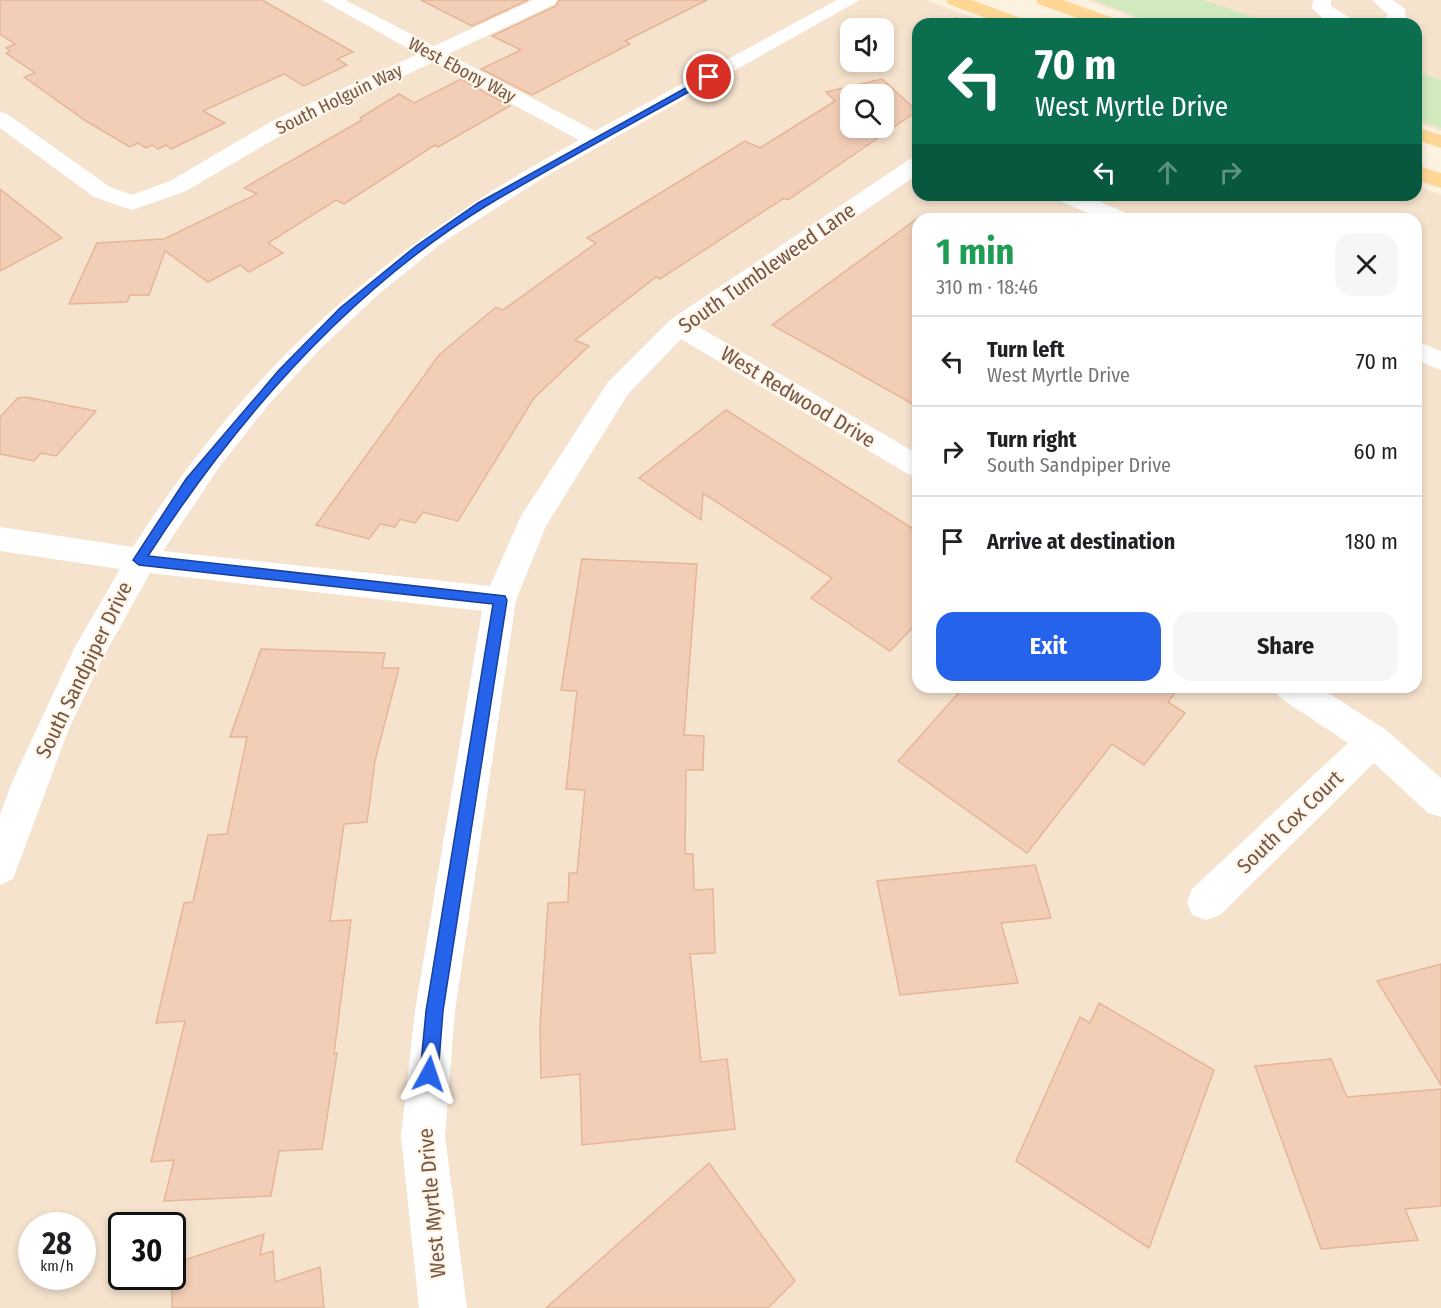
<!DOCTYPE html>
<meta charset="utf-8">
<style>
body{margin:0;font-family:"Fira Sans Condensed",sans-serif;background:#f6f6f6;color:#202124;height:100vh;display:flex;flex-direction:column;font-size:22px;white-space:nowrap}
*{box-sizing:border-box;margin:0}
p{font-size:20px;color:#757577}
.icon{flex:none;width:33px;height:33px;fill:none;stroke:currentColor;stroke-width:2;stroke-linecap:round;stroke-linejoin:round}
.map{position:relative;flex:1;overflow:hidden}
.drawer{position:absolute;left:912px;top:213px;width:510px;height:480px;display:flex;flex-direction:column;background:#fff;border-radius:18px;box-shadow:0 3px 9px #0003}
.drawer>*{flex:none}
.guide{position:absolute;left:912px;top:18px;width:510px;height:183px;border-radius:18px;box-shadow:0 3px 9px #0003;background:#0b6e4f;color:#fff;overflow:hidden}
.controls{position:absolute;left:840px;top:18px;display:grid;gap:12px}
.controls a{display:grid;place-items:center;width:54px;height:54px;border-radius:12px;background:#fff;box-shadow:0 3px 9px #0003;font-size:30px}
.speed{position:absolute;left:18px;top:1212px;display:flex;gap:12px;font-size:30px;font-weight:700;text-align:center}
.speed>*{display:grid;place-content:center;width:78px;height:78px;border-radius:50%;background:#fff;box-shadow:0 3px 9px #0003;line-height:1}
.speed small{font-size:15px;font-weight:400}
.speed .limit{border:3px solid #111;border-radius:9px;background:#fff;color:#111}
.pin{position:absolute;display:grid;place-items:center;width:51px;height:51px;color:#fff;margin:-26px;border:3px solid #fff;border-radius:50%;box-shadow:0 2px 6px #0007}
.me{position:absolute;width:66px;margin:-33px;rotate:5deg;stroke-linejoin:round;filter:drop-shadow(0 0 4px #0008)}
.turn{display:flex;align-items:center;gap:21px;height:126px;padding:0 24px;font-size:27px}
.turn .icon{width:78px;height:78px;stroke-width:2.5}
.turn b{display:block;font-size:42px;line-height:51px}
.lanes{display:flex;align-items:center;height:57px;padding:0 24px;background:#0003;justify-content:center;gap:30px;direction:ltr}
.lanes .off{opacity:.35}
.round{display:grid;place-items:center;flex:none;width:63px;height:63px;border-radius:18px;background:#f6f6f6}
.head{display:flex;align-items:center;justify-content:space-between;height:102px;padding:0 24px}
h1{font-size:36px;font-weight:700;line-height:45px;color:#1e9e55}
.cta{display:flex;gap:12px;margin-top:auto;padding:12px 24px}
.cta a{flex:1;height:69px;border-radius:18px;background:#2563eb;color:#fff;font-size:24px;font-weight:700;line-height:69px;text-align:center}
.cta a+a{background:#f6f6f6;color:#202124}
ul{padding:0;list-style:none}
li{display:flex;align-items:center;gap:18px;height:90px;padding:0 24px;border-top:2px solid #e0e0e0}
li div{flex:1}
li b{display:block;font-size:22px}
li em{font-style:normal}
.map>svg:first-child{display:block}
.residential{fill:#f5e3ce;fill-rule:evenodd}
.green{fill:#d0eabe}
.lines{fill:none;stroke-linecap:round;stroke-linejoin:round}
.stream{fill:#9acfd9;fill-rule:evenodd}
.building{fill:#f3ceb7;stroke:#e6b597;stroke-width:1.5;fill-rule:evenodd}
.minor{fill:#fff;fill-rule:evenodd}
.major{fill:#fed796;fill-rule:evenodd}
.route{fill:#2563eb;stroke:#184099;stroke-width:1.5}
.labels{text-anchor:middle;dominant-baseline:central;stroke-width:4.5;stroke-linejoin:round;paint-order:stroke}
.far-street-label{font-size:18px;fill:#745747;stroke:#fff5e7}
.street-label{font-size:21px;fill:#745747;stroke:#fff5e7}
</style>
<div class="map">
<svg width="1441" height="1308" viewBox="0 0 1441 1308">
<rect width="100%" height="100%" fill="#fdf2e0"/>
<!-- residential -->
<g class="residential">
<path d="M0,0H926L990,24H918V195H1416V185L1441,195V1308H0ZM850,28H884V62H850ZM850,94H884V128H850ZM918,219H1416V687H918ZM32,1226H82V1276H32ZM122,1226H172V1276H122Z"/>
<path d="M1087,0H1441V131L1416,122V24H1152Z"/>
</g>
<!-- green -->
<g class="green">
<path d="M1094,0H1203L1275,24H1156Z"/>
<path d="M1416,71L1441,80V128L1416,119Z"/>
</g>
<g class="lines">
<!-- stream -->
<path class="stream" d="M955,17L962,19L955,24H946Z"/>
</g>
<!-- building -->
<g class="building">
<path d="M0,0H262L353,52L337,59L347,65L304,86L284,74L203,111L225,123L171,149L166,145L158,149L152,145L146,148L138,143L130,147L86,121L24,77L35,73L6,53L10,51L6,48L15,44L0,34Z"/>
<path d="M421,0H528L472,26Z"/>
<path d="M559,0H707L625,41L630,44L532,95L481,69L521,50L492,36L556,6Z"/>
<path d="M461,79L510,106L438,147L435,145L344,204L336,200L268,243L283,253L249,272L240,265L208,282L165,251L149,295H130L127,302L69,304L97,243L164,239L257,194L244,188L362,120L360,118L399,94L414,103Z"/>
<path d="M882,79L917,111L788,200L784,198L660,279L656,277L575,340L589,346L534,398L458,521L423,512L415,523L400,519L395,527L380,524L369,539L316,525L439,355L496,307L503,310L596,243L587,238L649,200L745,141L760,148L835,101L826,92ZM850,94H884V128H850Z"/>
<path d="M0,189L62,238L0,271Z"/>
<path d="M918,218V407L772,325Z"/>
<path d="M26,397L96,411L56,456L41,453L34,461L0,454V417L18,398Z"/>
<path d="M726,410L918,532V622L890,651L811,598L832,578L703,493L701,520L639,478Z"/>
<path d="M582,559L697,564L684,735L704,736L703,770H686L685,854H693L694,890L713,889L715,953L690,954L701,1062L727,1059L735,1129L582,1145L580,1074L541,1078L540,1027L548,903L568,902L569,873H577L585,790L566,789L577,691L561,690Z"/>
<path d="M261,649L385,653L382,668H399L375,761L367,822L344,824L330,921L351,920L334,1054L337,1053L322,1149L279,1151L271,1196L164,1201L174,1160L151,1162L185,1021L156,1023L184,903L193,902L208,835L227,834L247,737H230Z"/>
<path d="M964,687H1180L1168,702L1185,713L1144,765L1112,744L1027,853L898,761Z"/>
<path d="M1035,865L1051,918L1001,923L1018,983L900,995L877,881Z"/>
<path d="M1441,964V1085L1377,981Z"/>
<path d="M1099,1003L1214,1070L1149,1248L1016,1161L1080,1017L1090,1023Z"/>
<path d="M1331,1059L1347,1097L1441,1089V1206L1405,1209L1418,1240L1321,1249L1255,1066Z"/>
<path d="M709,1163L795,1281L768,1308H546Z"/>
<path d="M264,1234L260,1255L273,1251L275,1282L320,1267L324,1308H172V1264Z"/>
</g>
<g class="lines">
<!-- minor -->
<g class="minor">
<path d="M322,0H345L434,46L533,0H557L555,4L448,54L595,131L837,0H860L543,178L442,243L380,293L322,347L269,404L220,466L163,551L490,586L521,516L608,382L670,320L910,159L918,157V174L697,326L918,454V477L908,474L681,339L628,394L546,526L516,600L455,1011L445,1136L467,1308H419L401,1136L415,1011L482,611L150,573L100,663L68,731L13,879L0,885V815L12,782L74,649L120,569L0,551V527L133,547C251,362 388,245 579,140L433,62L290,130L186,191L132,210L94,197L0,128V112L7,114L110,187L132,195L170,181L274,120L418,54Z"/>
<path d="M1313,0H1331V6L1360,24L1328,23L1312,8Z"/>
<path d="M1372,0H1393L1405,9L1406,18L1401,24H1380L1388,15Z"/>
<path d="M1055,195H1085L1128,214L1132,219H1101L1058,200Z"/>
<path d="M1416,341L1441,351V370L1416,360Z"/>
<path d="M1274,687H1319L1386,730L1441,778V817L1428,813L1374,763L1220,915L1206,920L1192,915L1187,902L1192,889L1348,743L1279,697Z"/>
</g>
<!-- major -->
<g class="major">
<path d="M946,0H972L1026,20L1028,24H1002L948,4Z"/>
<path d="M1036,0H1063L1119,20L1121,24H1094L1038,4Z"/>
<path d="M1416,127L1441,135V148L1416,140Z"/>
<path d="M1416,165L1441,173V188L1416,180Z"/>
</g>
</g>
<!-- route -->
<path class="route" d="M709,75L712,79C637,121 560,162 486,206C347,292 236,420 148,556L505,596L507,600L443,1011L438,1074L435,1080L429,1083L423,1080L420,1074L426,1011L493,604L139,565L133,560L186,479L279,370L340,308L416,246L478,203Z"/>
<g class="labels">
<!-- far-street labels -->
<g class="far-street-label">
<text transform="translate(462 70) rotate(28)">West Ebony Way</text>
<text transform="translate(339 99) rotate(-26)">South Holguin Way</text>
</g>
<!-- street labels -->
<g class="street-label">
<text transform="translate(767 268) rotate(-35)">South Tumbleweed Lane</text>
<text transform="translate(798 397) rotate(31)">West Redwood Drive</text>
<text transform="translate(84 670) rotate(-64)">South Sandpiper Drive</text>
<text transform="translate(1290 822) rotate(-44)">South Cox Court</text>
<text transform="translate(432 1203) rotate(-95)">West Myrtle Drive</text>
</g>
</g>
</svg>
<div class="controls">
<a><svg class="icon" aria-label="sound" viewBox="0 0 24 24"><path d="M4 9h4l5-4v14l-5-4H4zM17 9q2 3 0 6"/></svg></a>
<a><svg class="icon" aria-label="search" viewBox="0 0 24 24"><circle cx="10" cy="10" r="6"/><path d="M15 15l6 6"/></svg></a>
</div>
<div class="speed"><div>28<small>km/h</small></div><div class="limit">30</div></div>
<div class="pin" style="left:709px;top:77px;background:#d93025"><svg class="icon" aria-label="arrive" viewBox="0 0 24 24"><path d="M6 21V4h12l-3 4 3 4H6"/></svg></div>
<svg class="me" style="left:429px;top:1074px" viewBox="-20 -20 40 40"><path d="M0-17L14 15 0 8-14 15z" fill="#2563eb" stroke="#fff" stroke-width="4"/></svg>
<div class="guide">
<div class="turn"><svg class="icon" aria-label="left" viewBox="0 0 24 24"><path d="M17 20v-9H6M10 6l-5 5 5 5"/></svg><div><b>70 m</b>West Myrtle Drive</div></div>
<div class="lanes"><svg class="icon" aria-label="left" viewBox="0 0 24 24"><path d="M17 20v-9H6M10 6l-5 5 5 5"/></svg><svg class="icon off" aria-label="ahead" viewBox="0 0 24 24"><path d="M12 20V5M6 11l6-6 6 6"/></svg><svg class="icon off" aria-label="right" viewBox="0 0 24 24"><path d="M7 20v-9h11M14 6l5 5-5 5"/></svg></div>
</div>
<section class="drawer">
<div class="head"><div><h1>1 min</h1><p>310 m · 18:46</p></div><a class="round"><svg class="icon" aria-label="close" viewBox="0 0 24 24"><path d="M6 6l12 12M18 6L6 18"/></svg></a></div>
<ul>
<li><svg class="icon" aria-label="left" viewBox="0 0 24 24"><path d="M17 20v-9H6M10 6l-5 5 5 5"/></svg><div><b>Turn left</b><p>West Myrtle Drive</p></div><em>70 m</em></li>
<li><svg class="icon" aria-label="right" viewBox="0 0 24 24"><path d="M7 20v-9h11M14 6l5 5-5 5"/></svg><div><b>Turn right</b><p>South Sandpiper Drive</p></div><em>60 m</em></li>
<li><svg class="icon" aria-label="arrive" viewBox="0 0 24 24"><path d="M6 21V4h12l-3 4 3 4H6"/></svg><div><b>Arrive at destination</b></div><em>180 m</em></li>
</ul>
<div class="cta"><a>Exit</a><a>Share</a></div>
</section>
</div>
